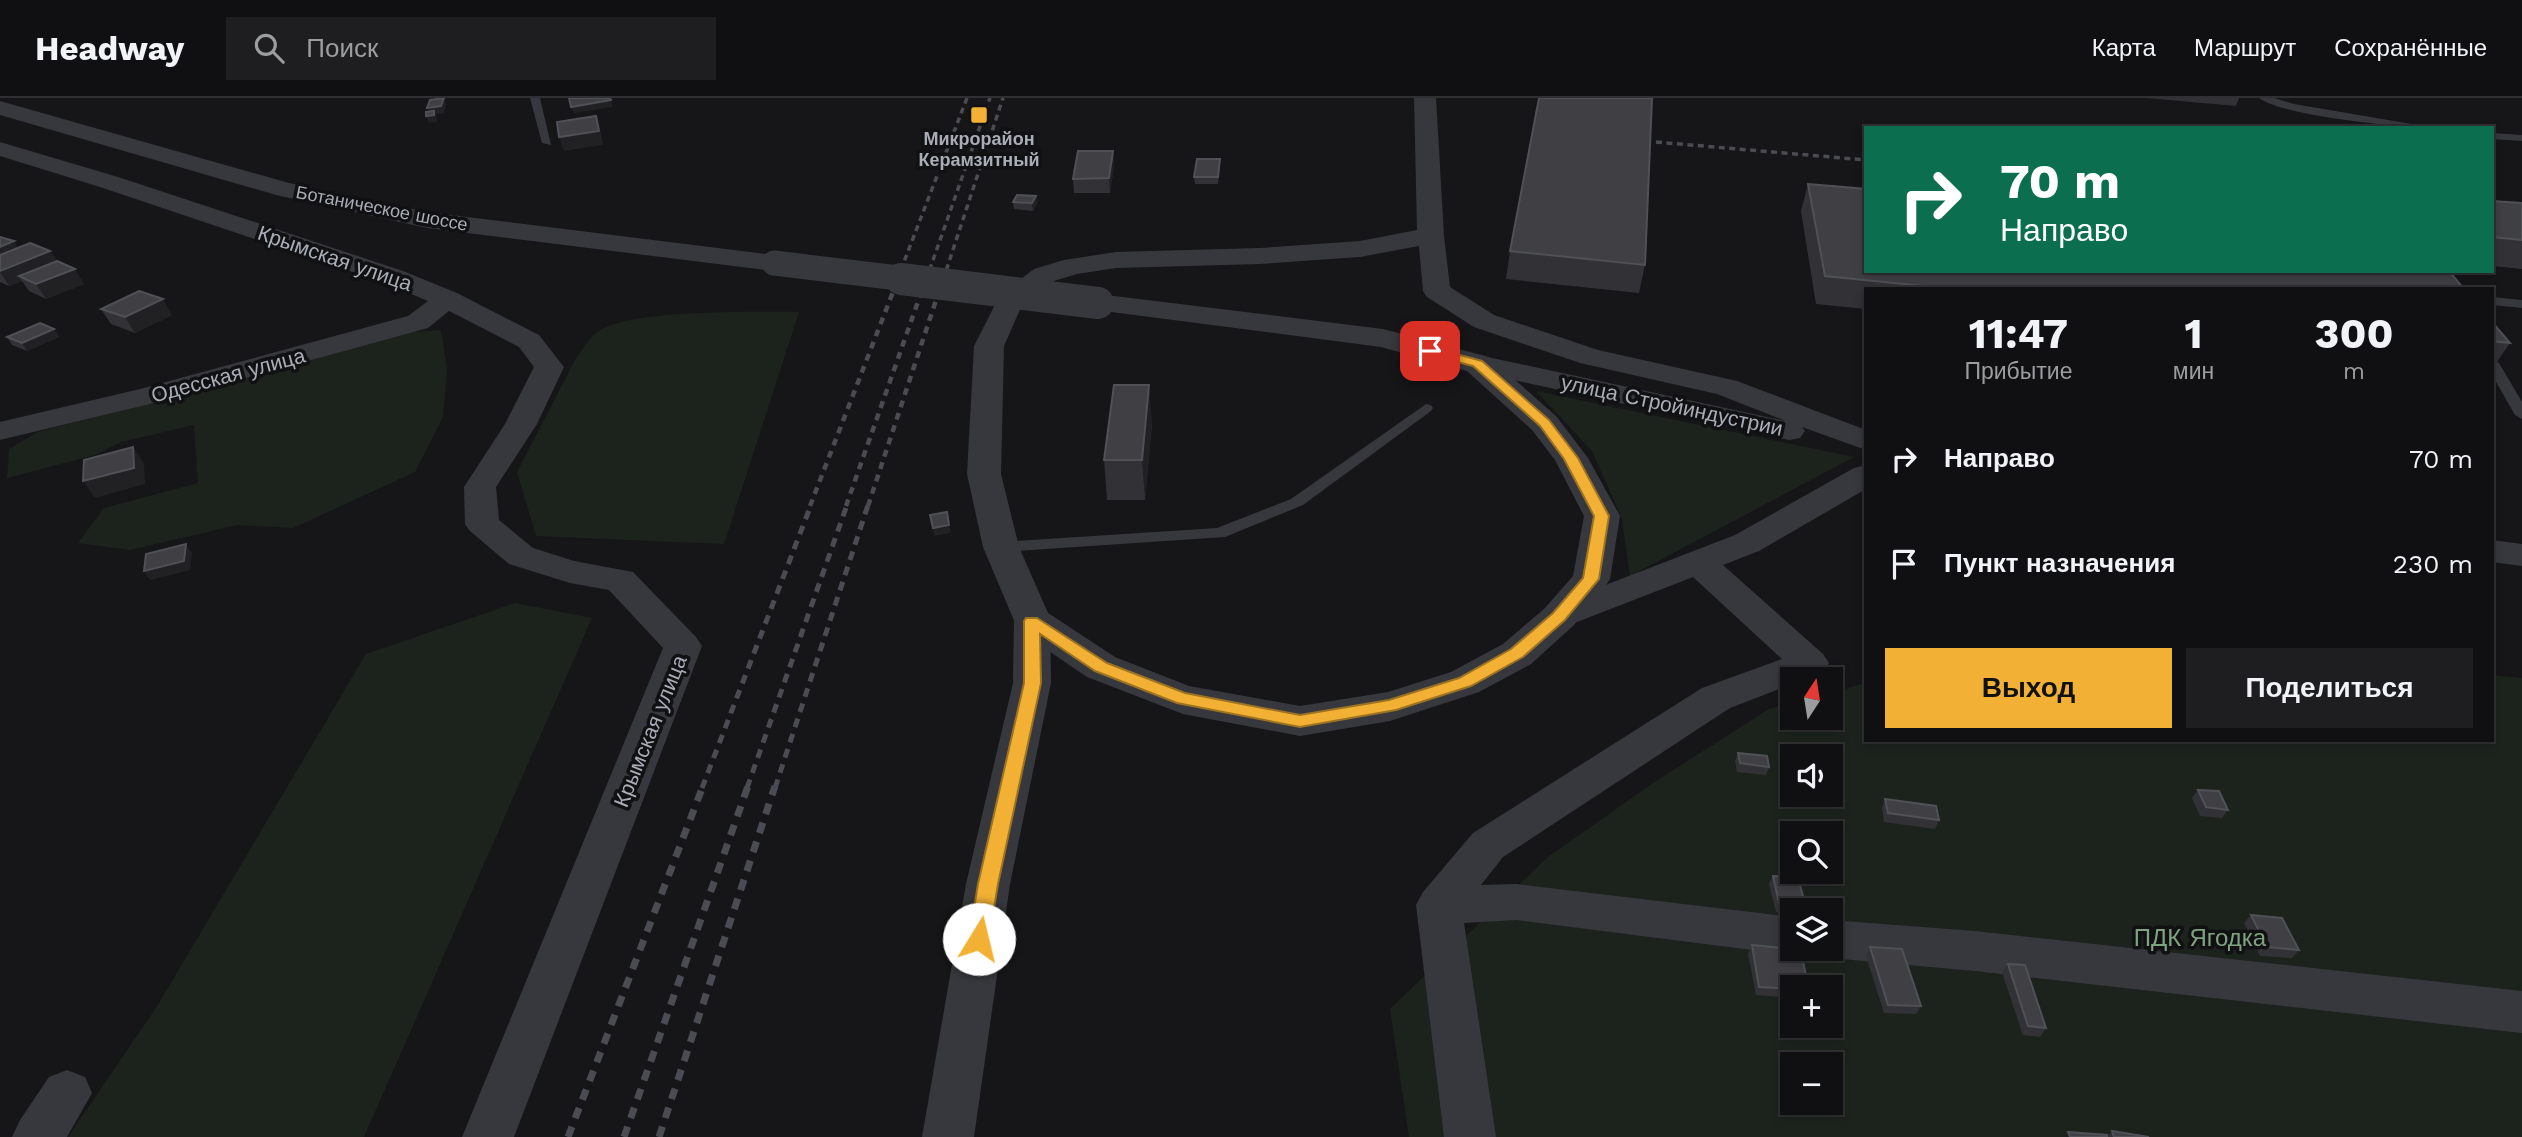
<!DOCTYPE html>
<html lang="ru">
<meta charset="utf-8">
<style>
body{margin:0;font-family:"Work Sans",sans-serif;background:#1e1e20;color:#f1f3f6;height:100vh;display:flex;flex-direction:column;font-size:26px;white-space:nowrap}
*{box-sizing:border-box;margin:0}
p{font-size:23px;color:#9c9d9f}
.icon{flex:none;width:38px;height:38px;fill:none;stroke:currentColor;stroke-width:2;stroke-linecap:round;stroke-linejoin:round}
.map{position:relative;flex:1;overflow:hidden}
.drawer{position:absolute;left:1864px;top:189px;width:630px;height:455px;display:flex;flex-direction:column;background:#101012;border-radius:0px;box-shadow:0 4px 10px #0003,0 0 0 2px #303032}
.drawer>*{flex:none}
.guide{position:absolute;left:1864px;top:28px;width:630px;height:147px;border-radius:0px;box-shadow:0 4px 10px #0003,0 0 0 2px #303032;background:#0b6e4f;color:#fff;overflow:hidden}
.needle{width:46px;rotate:12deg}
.controls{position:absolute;left:1780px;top:569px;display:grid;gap:14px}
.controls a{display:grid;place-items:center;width:63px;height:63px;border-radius:0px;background:#101012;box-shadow:0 4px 10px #0003,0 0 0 2px #303032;font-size:35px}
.pin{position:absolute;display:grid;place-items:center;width:60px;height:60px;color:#fff;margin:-30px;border-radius:14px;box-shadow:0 4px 10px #0006}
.me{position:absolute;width:77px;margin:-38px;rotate:9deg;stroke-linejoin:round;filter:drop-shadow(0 0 5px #0008)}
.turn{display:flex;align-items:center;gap:24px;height:147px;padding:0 21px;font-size:32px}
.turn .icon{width:91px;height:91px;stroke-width:2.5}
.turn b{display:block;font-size:49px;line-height:60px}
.eta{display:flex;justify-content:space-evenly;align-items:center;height:119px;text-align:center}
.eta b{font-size:42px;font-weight:700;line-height:49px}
.button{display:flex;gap:14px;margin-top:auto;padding:14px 21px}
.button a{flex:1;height:80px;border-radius:0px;background:#f2b134;color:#111;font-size:28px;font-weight:700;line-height:80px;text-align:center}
.button a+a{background:#1e1e20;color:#f1f3f6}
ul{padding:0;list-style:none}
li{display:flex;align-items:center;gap:21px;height:105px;padding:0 21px}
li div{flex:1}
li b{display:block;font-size:26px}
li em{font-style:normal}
header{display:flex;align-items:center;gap:42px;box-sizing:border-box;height:98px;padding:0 35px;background:#101012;border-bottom:2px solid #303032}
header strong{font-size:33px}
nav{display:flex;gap:38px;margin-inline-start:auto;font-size:24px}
.search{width:490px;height:63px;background:#1e1e20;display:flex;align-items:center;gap:18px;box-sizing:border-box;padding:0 24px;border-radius:0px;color:#9c9d9f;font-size:26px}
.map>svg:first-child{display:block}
.green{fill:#1c231d;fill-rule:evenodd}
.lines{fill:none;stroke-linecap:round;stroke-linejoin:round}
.service{fill:#37383d;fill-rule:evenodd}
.minor{fill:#37383d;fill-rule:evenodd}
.tertiary{fill:#37383d;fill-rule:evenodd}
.rail-far3{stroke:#4a4c52;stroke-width:3.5;stroke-dasharray:6 4.5;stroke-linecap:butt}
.rail-far2{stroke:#4a4c52;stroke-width:4.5;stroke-dasharray:7 6;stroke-linecap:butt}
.rail-far1{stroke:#4a4c52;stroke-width:5;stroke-dasharray:9 7;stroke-linecap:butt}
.rail{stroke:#4a4c52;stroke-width:7;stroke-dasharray:11 9;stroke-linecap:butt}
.tertiary-bridge-far1{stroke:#37383d;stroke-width:25}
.tertiary-bridge{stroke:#37383d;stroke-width:32}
.wall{fill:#323236}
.shaded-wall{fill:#212124}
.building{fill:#3f3f44;stroke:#4f5156;stroke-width:2}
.route{fill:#f2b134;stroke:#9d7322;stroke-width:2}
.poi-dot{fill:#f2b134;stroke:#111113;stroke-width:2.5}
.labels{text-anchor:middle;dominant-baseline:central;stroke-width:7;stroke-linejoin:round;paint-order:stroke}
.far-poi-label{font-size:18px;font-weight:bold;fill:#a8adb8;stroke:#111113}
.far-street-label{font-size:18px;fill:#a8adb8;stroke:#111113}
.street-label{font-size:21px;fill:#a8adb8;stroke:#111113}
.near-park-label{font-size:24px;fill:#7fa381;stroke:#111113}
</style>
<header>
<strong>Headway</strong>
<div class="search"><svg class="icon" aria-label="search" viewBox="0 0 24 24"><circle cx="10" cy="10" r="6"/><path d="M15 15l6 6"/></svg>Поиск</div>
<nav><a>Карта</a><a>Маршрут</a><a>Сохранённые</a></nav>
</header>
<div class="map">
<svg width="2522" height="1039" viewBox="0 0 2522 1039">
<rect width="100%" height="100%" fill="#161618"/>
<!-- green -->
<g class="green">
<path d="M799,214L724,446L536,438L517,374L575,262C582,252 589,240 599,233C633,211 755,214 799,214Z"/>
<path d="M441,232L447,271L443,319L415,374L293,430L237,427L130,452L78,445L104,410L198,385L194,327L121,344L95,357L7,380L9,351L38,334L299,266L401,235Z"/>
<path d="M1536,293L1854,359L1630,478L1622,421L1592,353Z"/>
<path d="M515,505L592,520L364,1039H68L156,910L366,556Z"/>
<path d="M2492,577L2522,580V1039H1409L1390,911L1548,759L1653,685L1769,611L1792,605V620H1830L1831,595L1865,585L1866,642H2492ZM1792,658H1830V696H1792ZM1792,735H1830V774H1792ZM1792,812H1830V850H1792ZM1792,889H1830V928H1792ZM1792,966H1830V1004H1792Z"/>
</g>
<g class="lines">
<!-- service -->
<g class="service">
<path d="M530,0H540L551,47L542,45Z"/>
<path d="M2259,0H2274L2294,6L2435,30C2402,30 2283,18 2259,0Z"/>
<path d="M2492,35L2522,37V43L2492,41Z"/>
<path d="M2492,199L2522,202V210L2492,207Z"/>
<path d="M2492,261L2499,265L2522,304V321L2515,317L2492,277Z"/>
<path d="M1426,306L1431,307L1433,310L1431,313L1303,407L1225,439L1001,454L993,449L1001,444L1217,430L1291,401Z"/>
</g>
<!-- minor -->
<g class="minor">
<path d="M0,44L118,79L403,173L457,195L539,237L564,269L537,326L496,389L499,422L533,450L574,463L633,474L696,539L702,548L514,1039H462L663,550L609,492L570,485L509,466L470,433L465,426L464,389L505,326L534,269L519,249L449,213L428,230L158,304L0,342V324L140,291L408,218L428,203L385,185L100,89L0,58Z"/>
<path d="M1431,130L1440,133L1444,138L1450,189L1494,217L1598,252L1737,283L1866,332V352L1802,329L1805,333L1800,340L1789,342L1468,272L1463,266L1468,260L1478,257L1786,323L1717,296L1580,265L1474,229L1427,199L1423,193L1418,138L1422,133Z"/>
<path d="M1866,367V391L1759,453L1723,467L1823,556L1829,565C1821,579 1808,581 1792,581V586L1730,610L1503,759L1481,787L1516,786L1792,819V850L1808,852L1792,857L1516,822L1464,825L1496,1039H1444L1416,807L1423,794L1473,735L1702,590L1782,561L1693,479L1559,531L1546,528L1541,519L1546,510L1735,437L1854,370Z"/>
<path d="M2492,442L2522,446V468L2492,464Z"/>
<path d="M1032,511L1045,514L1050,523L1051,585L1010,786L974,1039H922L966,786L1013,585L1014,523L1019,514Z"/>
<path d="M1830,822L1975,833L2522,893V935L1975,873L1830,860L1814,855L1812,850H1830Z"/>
<path d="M67,972L85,979L92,995L67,1039H12L20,1022L49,979Z"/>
</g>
<!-- tertiary -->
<g class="tertiary">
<path d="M1414,0H1436L1444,138L1440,144L1360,159L1260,166L1116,170L1077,176L1054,183L1022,207L1004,248L1001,376L1019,449L1048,515L1115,559L1189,588L1300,608L1388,594L1451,574L1503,546L1545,510L1573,478L1584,418L1555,362L1532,332L1467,273L1381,249L1088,211L1084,205L1088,199L1098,196L1383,231L1489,259L1556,318L1588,360L1620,418L1610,481L1604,490L1573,528L1531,566L1479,594L1390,623L1300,638L1183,616L1087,579L1018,532L983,449L967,376L974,248L1000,197L1034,171L1064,162L1116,154L1260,150L1360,143L1417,132Z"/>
<path d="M0,3L289,85L427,114L774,157L784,159L788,165L784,171L774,173L427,130L276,97L0,17Z"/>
</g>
<!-- rail-far3 -->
<g class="rail-far3">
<path d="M1656,44L1866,62"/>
<path d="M897,182L967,0"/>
<path d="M926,182L990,0"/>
<path d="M943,182L1003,0"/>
</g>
<!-- rail-far2 -->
<g class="rail-far2">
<path d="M810,408L898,181"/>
<path d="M846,408L926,181"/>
<path d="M868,408L943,181"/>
</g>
<!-- rail-far1 -->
<g class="rail-far1">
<path d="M702,690L811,407"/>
<path d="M747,690L847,407"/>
<path d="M775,690L868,407"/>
</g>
<!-- rail -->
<g class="rail">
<path d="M568,1039L703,688"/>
<path d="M624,1039L748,688"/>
<path d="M659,1039L775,688"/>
</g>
<!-- tertiary-bridge-far1 -->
<path class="tertiary-bridge-far1" d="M774,165L915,182"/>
<!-- tertiary-bridge -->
<path class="tertiary-bridge" d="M901,181L1098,205"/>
</g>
<!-- wall -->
<g class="wall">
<path d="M2147,0H2239L2236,8Z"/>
<path d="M1113,53L1114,67L1110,95H1074L1073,81Z"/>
<path d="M1220,61L1218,86H1195L1194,79Z"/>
<path d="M1808,86L2464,191H1866V211L1816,206L1801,113Z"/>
<path d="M2492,103L2522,105V171L2492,168Z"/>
<path d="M1013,104L1037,105L1033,113L1014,111Z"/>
<path d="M0,139L18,150L50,153L57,163L84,186L46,201L29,193L22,183L9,188L0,184Z"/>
<path d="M1510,153L1645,167L1639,195L1506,181Z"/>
<path d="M101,211L172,217L135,235L111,226Z"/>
<path d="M2492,224L2510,245L2492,271Z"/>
<path d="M54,231L59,239L27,253L12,247L7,239Z"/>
<path d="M1152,326L1145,402H1107L1104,362Z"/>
<path d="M1738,655L1769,669L1766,677L1737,674L1735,663Z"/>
<path d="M2198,692L2228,712L2222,720L2200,718L2192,700Z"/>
<path d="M1885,701L1939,722L1935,731L1884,724L1882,710Z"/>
<path d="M1773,778L1805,806L1803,812H1792V815L1776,814L1769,786Z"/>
<path d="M2251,817L2299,852L2292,860L2260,858L2244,825Z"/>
<path d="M1752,847L1792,889V900L1756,897L1748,856Z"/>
<path d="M1870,849L1921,908L1916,916L1884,915L1866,858Z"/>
<path d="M2008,866L2046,930L2040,939L2023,937L2002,874Z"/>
<path d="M2112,1033L2149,1039H2107Z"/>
</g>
<!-- shaded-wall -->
<g class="shaded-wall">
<path d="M444,0L446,7L444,15L436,16L437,24L429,25L426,18L430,17L427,10Z"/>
<path d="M611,2L613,9L574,15L571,9Z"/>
<path d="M596,18L600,32L603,47L564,53L559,39Z"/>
<path d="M1113,53L1114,67L1110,95L1109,80Z"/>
<path d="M1036,98L1037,105L1033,113L1032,105Z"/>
<path d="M14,143L23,158L0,168V149Z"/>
<path d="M50,153L60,168L19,178L22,183L9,188L0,174V173Z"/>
<path d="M75,171L84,186L46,201L36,186Z"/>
<path d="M163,201L172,217L135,235L125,219Z"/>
<path d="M54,231L59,239L27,253L22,245Z"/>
<path d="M1149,287L1152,326L1145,402L1142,362Z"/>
<path d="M133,349L144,366L145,386L95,400L83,383Z"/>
<path d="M949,427L951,435L934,438L933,430Z"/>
<path d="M186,446L192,455L190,472L150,482L144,473Z"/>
</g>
<!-- building -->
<g class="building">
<path d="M444,0L441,8L427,10L430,2Z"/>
<path d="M569,0H610L611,2L571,9Z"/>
<path d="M1539,0H1652L1645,167L1510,153Z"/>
<path d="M434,13V17L426,18V14Z"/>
<path d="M596,18L599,33L559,39L557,24Z"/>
<path d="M1078,53H1113L1109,80L1073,81Z"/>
<path d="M1197,61H1220L1218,79H1194Z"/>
<path d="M1808,86L1866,91V173H2449L2464,191H1953L1825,178Z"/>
<path d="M1017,97L1036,98L1032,105L1013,104Z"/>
<path d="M2492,103L2522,105V142L2492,139Z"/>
<path d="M0,139L14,143L0,149Z"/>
<path d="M30,145L50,153L0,173V157Z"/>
<path d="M57,163L75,171L36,186L19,178Z"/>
<path d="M139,193L163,201L125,219L101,211Z"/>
<path d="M2492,224L2510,245L2492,243Z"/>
<path d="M40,225L54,231L22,245L7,239Z"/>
<path d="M1114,287H1149L1142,362H1104Z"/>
<path d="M133,349L134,370L83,383L84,362Z"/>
<path d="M947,414L949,427L933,430L930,417Z"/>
<path d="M186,446L184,463L144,473L146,456Z"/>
<path d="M1738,655L1767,658L1769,669L1740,665Z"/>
<path d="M2198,692L2219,693L2228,712L2206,709Z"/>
<path d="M1885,701L1936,708L1939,722L1888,715Z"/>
<path d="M1773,778L1798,779L1805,806L1779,805Z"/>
<path d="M2251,817L2282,820L2299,852L2267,849Z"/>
<path d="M1752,847L1801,852L1808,889H1792V891L1759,889Z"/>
<path d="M1870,849L1902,851L1921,908L1888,907Z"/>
<path d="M2008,866L2025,867L2046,930L2028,928Z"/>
<path d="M2112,1033L2149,1039H2114Z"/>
<path d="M2068,1034L2107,1037V1039H2070Z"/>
</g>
<!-- route -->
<path class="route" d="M1430,249L1482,263L1549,322L1578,360L1609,418L1599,481L1565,522L1523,559L1471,588L1396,612L1300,629L1177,605L1095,573L1040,536L1041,585L998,786L989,841L986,847L979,849L972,847L969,841L978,786L1024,585V523L1026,520H1037L1107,565L1185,595L1300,617L1389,602L1459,580L1511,551L1553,515L1583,480L1594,418L1564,361L1540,328L1473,268L1426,256V250Z"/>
<!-- markers -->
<rect class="poi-dot" x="970" y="8" width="18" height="18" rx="3.5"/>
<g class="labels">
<!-- far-poi labels -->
<g class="far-poi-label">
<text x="979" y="40">Микрорайон<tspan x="979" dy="21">Керамзитный</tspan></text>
</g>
<!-- far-street labels -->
<g class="far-street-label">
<text transform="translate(382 110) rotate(11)">Ботаническое шоссе</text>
</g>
<!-- street labels -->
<g class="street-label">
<text transform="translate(335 160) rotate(19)">Крымская улица</text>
<text transform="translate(228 277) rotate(-15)">Одесская улица</text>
<text transform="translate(1672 307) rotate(12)">улица Стройиндустрии</text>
<text transform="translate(650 633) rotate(-68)">Крымская улица</text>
</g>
<!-- near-park labels -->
<g class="near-park-label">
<text x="2200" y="840">ПДК Ягодка</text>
</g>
</g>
</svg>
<div class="controls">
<a><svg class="needle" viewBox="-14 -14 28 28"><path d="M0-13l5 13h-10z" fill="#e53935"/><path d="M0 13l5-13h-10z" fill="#9c9d9f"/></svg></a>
<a><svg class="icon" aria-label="sound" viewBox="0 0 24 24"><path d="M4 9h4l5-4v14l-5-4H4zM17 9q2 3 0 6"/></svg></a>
<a><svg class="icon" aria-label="search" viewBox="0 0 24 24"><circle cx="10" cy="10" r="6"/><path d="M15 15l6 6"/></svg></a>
<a><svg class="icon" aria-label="layers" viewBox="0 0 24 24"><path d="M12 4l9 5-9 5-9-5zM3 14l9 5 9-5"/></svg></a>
<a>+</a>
<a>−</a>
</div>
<div class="pin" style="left:1430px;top:253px;background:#d93025"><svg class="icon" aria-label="arrive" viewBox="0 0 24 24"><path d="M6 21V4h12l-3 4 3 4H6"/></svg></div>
<svg class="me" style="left:979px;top:841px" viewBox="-20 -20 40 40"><circle r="19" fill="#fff"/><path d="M0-13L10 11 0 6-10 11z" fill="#f2b134"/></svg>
<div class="guide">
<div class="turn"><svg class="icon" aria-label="right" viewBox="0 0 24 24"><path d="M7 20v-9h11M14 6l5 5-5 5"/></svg><div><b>70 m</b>Направо</div></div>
</div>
<section class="drawer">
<div class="eta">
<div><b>11:47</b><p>Прибытие</p></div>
<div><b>1</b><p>мин</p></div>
<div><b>300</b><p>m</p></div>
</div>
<ul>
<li><svg class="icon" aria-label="right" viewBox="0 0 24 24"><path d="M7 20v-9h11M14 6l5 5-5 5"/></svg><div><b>Направо</b></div><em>70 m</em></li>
<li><svg class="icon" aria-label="arrive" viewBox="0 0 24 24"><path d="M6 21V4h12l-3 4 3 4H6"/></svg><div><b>Пункт назначения</b></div><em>230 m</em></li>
</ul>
<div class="button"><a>Выход</a><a>Поделиться</a></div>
</section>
</div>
